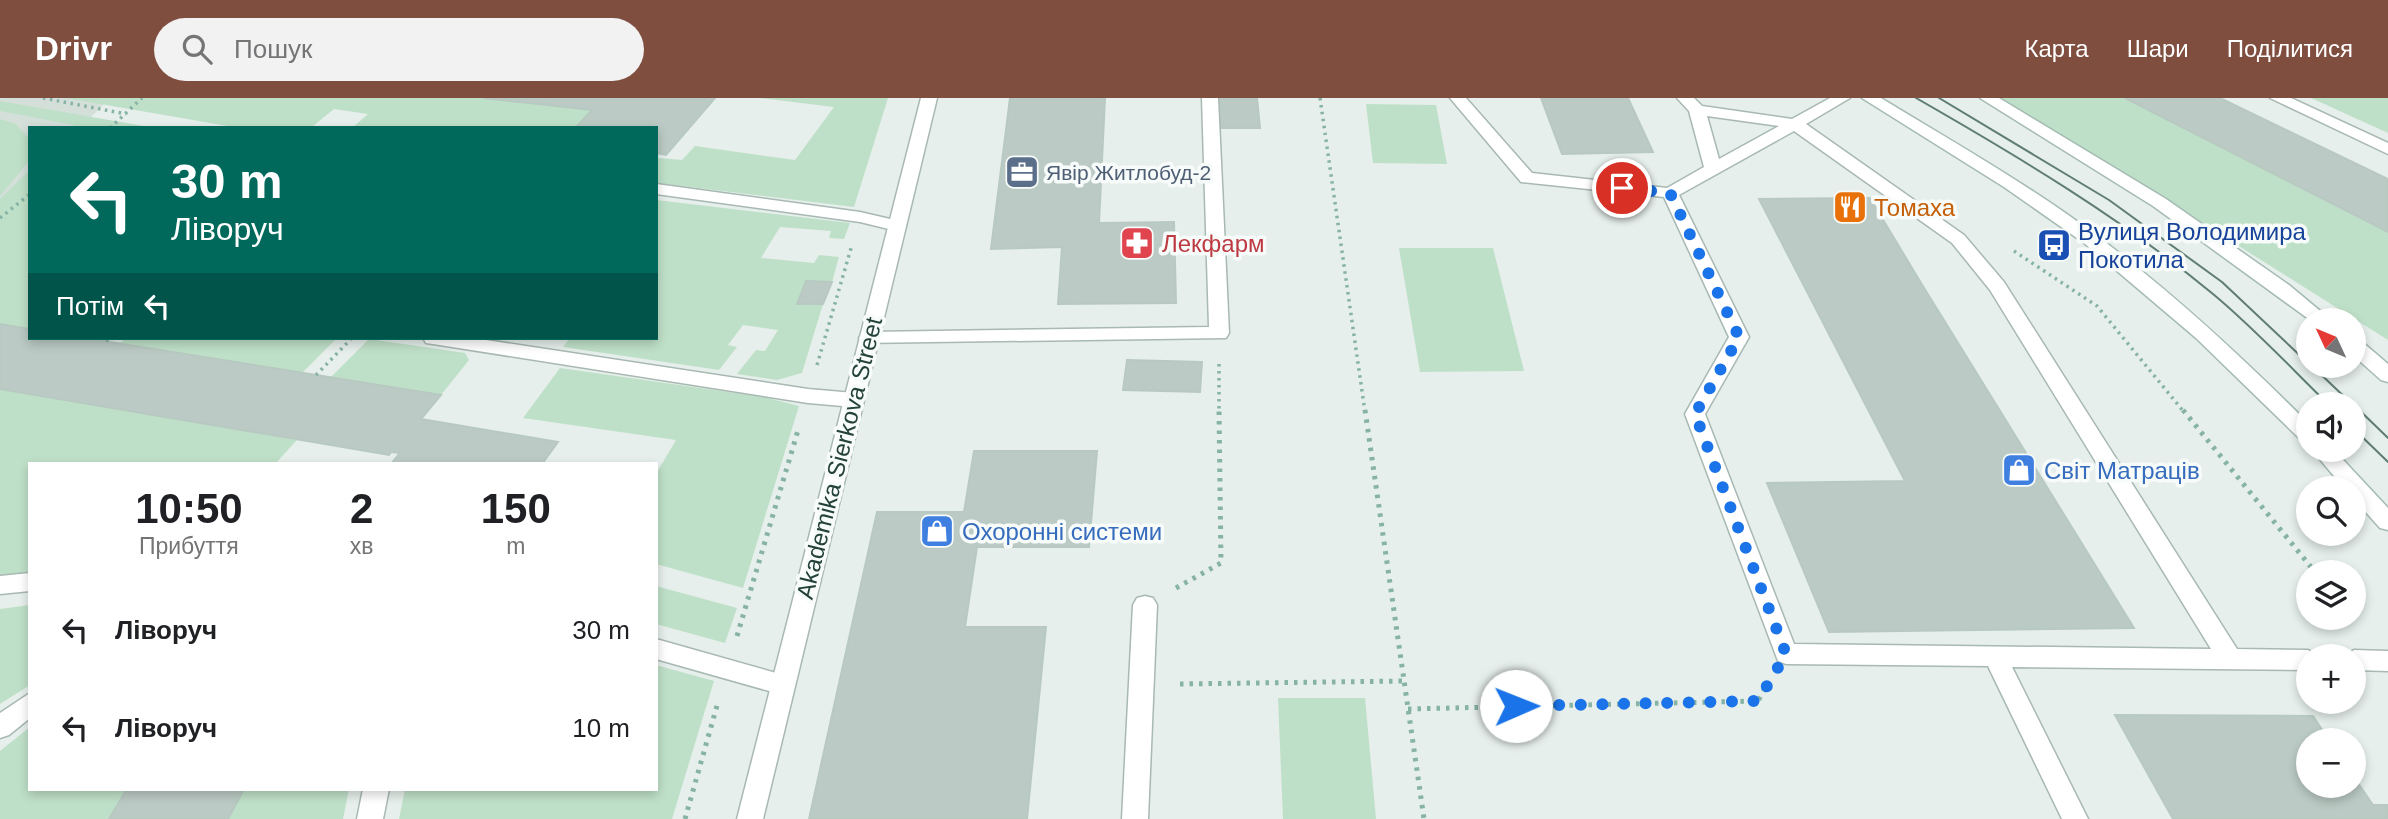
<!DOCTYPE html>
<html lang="uk">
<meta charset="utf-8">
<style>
body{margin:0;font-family:Arial,sans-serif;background:#f2f2f2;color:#202124;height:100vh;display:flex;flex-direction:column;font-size:26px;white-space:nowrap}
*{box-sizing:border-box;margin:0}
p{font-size:23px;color:#757577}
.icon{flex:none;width:38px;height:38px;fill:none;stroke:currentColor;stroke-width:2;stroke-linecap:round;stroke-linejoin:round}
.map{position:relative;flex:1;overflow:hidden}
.panel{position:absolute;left:28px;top:364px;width:630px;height:329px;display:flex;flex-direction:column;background:#fff;border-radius:0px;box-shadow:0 4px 10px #0003}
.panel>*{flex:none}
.guide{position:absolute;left:28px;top:28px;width:630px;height:214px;border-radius:0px;box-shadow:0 4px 10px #0003;background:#00695c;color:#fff;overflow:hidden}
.needle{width:46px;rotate:314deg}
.fabs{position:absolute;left:2296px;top:210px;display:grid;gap:14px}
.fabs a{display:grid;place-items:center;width:70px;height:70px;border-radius:50%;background:#fff;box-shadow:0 4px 10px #0003;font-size:35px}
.pin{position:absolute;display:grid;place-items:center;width:60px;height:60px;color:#fff;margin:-30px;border:4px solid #fff;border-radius:50%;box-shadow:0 2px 7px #0007}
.me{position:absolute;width:77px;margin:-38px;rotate:89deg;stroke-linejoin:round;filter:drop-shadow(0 0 5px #0008)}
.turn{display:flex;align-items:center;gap:24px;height:147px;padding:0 28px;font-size:32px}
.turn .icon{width:91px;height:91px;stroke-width:2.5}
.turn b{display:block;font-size:49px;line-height:60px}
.then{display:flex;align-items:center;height:66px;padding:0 28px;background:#0003;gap:14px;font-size:26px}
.eta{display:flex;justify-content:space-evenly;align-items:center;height:119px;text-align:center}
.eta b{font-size:42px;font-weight:700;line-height:49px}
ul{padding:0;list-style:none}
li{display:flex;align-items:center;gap:21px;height:98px;padding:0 28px}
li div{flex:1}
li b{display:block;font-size:26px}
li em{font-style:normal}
header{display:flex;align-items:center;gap:42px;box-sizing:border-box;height:98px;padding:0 35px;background:#7f4e3f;color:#fff}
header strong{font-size:33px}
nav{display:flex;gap:38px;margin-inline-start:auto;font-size:24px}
.search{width:490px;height:63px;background:#f2f2f2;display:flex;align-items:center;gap:18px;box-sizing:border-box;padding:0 24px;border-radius:38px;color:#757577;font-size:26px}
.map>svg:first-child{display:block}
.built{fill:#d4dfda}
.green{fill:#bfe0c8}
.building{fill:#bbcac4;stroke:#b8c9c2;stroke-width:2}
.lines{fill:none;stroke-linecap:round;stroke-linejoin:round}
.lane-casing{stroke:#a8b8b2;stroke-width:3}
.street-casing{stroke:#a8b8b2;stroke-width:3}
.secondary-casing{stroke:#a4bbb3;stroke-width:3}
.path-far1{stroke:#86b3a5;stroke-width:3.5;stroke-dasharray:2.5 4.5;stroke-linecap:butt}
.path{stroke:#86b3a5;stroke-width:5;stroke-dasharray:3.5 6;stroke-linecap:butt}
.lane{fill:#fff;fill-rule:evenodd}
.street{fill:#fff;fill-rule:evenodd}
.secondary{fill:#fff;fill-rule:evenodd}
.tram{stroke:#5f7d75;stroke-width:2}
.route{stroke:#1a73e8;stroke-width:12;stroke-dasharray:0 21.6}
.labels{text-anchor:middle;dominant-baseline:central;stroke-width:7;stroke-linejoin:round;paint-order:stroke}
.far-service-label{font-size:21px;fill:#4e5e75;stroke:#f7fbf9;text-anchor:start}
.food-label{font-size:24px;fill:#c56008;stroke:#f7fbf9;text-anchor:start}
.transit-label{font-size:24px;fill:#164399;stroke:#f7fbf9;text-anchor:start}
.health-label{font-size:24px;fill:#be3a42;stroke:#f7fbf9;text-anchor:start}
.street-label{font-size:24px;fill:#24423a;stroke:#f7fbf9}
.shop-label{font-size:24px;fill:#366cbe;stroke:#f7fbf9;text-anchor:start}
</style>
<header>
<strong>Drivr</strong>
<div class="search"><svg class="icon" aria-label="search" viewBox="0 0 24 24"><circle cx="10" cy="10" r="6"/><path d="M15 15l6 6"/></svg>Пошук</div>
<nav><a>Карта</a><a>Шари</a><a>Поділитися</a></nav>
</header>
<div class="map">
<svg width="2388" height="721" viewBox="0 0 2388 721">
<rect width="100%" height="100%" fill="#e6efeb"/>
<!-- built -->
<path class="built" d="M0,0H110L80,30H30V78L0,107Z"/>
<!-- green -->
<g class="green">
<path d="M66,0H483L592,12L575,30H352L368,16L334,11L313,28L320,30H239Z"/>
<path d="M760,0H888L854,109L656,85V63L659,60L682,62L695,48L795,62L834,9Z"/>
<path d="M1991,0H2126L2388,133V242L2099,60Z"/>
<path d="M2311,0H2388V35Z"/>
<path d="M0,3L155,30H73L74,27L0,13Z"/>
<path d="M1366,6L1436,7L1447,66L1373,65Z"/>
<path d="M0,21L16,26L29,41V63L0,98Z"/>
<path d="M30,72V231L0,226V101Z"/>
<path d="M656,102L850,125L844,141L829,140L831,133L780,129L761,160L814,165L819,157L839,159L832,184L807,183L797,205L823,206L802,275L777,282L737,276L756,252L765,253L778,232L743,227L728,247L737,249L719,272L563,249L570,240H656Z"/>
<path d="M1399,150H1493L1524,273L1420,274Z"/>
<path d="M127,240H337L302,275L120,245Z"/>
<path d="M369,241L465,255L469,262L441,297L331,279Z"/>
<path d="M560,270L764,299L799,308L743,490L656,466V376L676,342L523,320Z"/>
<path d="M0,291L297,342L275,366H30V477L0,480Z"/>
<path d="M656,488L737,510L725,545L656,526Z"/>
<path d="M30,507V587L0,606V511Z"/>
<path d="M656,567L714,583L672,721H399L405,691H656Z"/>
<path d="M1278,600H1365L1376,721H1283Z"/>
<path d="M30,629V691H127L109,721H0V653Z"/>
<path d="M244,691H349L343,721H228Z"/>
</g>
<!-- building -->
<g class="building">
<path d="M483,0H715L666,57L656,55V30H575L592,12Z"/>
<path d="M1010,0H1105L1099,125L1174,124L1176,205L1058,206L1062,149L991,151Z"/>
<path d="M1216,0H1257L1260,30H1218Z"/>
<path d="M1541,0H1628L1653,54L1562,56Z"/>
<path d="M2125,0H2220L2388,81V134Z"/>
<path d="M1870,100L1921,185L2134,530L1829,534L1767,385L1905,383L1759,101Z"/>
<path d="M806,183L832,184L823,206H797Z"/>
<path d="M0,226L30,231V240H85L441,297L421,321L558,344L542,366H391L400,355L391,354L389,357L0,291Z"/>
<path d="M1127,262L1202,264L1200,294L1123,292Z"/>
<path d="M974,353H1097L1089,449H977L965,529H1046L1027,721H809L877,414H964Z"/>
<path d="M2115,617L2313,618L2329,642H2308V688H2354V679L2373,707H2388V721H2173Z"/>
<path d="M127,691H244L228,721H109Z"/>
</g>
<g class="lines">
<!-- lane casing -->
<g class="lane-casing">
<g id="lane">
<path d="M1202,0H1218L1229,235L1226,240L862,245L859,240L862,235L869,234L1209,229Z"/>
<path d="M1450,0H1466L1532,75L1667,90L1704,69L1689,13L1677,0H1694L1702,8L1792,21L1830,0H1850L1806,26L1964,137L2004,184L2237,551L2308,552L2318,558H2308V572L2012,569L2088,721H2062L1988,568L1786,566L1778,563L1685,316L1729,239L1664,99L1521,84ZM1707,18L1779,28L1719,61ZM1794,33L1952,145L1990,192L2211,551L1794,546L1705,316L1749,239L1679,97Z"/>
<path d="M2270,0H2291L2388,45V56Z"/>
<path d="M656,86L860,114L903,124L906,128L897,133L860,124L656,96Z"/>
<path d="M423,240H473L808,291L854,295L861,297L864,302L861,307L854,309L808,305L433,246L426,245Z"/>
<path d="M30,475V493L0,496V478Z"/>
<path d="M1145,498L1153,500L1157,507L1148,721H1122L1133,507L1137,500Z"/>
<path d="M656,541L783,577L792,580L795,587L792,594L783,597L656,561Z"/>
<path d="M2354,552L2388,553V573L2354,572V558H2344Z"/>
<path d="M30,595V620L9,637L0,640V615Z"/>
<path d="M363,691H389L383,721H357Z"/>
</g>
</g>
<!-- street casing -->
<g class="street-casing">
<path id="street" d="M921,0H937L763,721H737Z"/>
</g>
<!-- secondary casing -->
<g class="secondary-casing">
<g id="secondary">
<path d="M1862,0H1881C1945,39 2010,76 2071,119C2156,179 2234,251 2308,325V344L2301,342L2196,240L2084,145L2004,89Z"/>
<path d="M1980,0H1999L2166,101L2289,187L2331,222H2310L2153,108Z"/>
<path d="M2354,242L2361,243L2388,266V284L2381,282L2354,258Z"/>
<path d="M2312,352H2334L2388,410V432L2380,430L2354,401V390H2344Z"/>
</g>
</g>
<!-- path-far1 -->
<g class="path-far1">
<path d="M43,0L126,16"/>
<path d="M1320,0L1365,314"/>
<path d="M110,30L142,0"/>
<path d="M0,120L30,96"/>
<path d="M2014,153L2097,208L2184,314"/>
<path d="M106,243L110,240"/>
<path d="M1219,266V314"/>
<path d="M817,267L852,147"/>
<path d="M316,277L352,240"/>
</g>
<!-- path -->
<g class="path">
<path d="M1365,312L1424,721"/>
<path d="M2183,312L2315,474"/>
<path d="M1176,490L1221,465L1219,312"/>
<path d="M737,538L799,329"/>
<path d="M1180,586L1404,583"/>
<path d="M1408,611L1758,603L1768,585"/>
<path d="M685,721L718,604"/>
</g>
<!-- lane -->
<use href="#lane" class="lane"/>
<!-- street -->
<use href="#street" class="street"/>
<!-- secondary -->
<use href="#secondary" class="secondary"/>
<!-- tram -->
<g class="tram">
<path d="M1916,0C2019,59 2121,120 2213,196C2254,230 2290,269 2328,306"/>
<path d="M1939,0L2109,102L2222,184L2308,265"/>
<path d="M2312,268L2352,306"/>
<path d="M2354,307L2388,340"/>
<path d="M2354,331L2388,364"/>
</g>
</g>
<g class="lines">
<!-- route -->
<path class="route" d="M1516,608L1758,603L1786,556L1695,316L1739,239L1670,95L1622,90"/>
</g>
<!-- icons -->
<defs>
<g id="office-square" transform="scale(1.75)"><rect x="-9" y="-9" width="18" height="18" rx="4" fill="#5c6f8a" stroke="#f7fbf9"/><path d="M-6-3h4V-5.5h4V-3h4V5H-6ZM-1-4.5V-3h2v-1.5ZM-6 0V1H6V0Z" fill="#fff"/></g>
<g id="restaurant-square" transform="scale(1.75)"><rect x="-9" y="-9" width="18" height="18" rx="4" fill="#e8710a" stroke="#f7fbf9"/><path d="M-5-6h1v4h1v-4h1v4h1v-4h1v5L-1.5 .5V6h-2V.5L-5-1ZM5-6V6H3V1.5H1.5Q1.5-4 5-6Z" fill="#fff"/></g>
<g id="pharmacy-square" transform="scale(1.75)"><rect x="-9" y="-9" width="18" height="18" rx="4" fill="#e0444e" stroke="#f7fbf9"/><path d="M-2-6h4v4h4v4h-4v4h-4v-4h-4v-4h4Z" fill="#fff"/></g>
<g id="bus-square" transform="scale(1.75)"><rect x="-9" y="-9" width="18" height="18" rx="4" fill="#1a4fb4" stroke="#f7fbf9"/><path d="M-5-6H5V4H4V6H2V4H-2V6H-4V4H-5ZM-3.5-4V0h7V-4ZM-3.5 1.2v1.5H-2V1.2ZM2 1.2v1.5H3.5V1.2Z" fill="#fff"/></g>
<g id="shop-square" transform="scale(1.75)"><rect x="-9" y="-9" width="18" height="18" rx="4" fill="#3f7fe0" stroke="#f7fbf9"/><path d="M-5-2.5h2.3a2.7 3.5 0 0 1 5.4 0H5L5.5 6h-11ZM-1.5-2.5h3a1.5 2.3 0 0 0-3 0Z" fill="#fff"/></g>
</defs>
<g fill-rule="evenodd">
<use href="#office-square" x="1022" y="74"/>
<use href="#restaurant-square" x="1850" y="109"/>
<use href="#pharmacy-square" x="1137" y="145"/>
<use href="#bus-square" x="2054" y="147"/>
<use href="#shop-square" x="2019" y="372"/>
<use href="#shop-square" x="937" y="433"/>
</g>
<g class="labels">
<!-- far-service labels -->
<g class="far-service-label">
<text x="1046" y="74">Явір Житлобуд-2</text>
</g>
<!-- food labels -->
<g class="food-label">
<text x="1874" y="109">Томаха</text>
</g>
<!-- transit labels -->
<g class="transit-label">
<text x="2078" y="133">Вулиця Володимира<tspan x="2078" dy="28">Покотила</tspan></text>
</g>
<!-- health labels -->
<g class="health-label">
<text x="1162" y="145">Лекфарм</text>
</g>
<!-- street labels -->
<g class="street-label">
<text transform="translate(839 360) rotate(-76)">Akademika Sierkova Street</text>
</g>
<!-- shop labels -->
<g class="shop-label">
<text x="2044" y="372">Світ Матраців</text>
<text x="962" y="433">Охоронні системи</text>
</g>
</g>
</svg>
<div class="fabs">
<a><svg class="needle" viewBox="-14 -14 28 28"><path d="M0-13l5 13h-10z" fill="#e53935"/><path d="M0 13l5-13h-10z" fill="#757577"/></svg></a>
<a><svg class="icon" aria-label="sound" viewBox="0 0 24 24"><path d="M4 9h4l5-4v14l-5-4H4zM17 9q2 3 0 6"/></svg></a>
<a><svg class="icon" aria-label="search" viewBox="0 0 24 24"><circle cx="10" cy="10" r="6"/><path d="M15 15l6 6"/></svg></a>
<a><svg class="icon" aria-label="layers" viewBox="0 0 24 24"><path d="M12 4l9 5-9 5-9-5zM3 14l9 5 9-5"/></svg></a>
<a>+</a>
<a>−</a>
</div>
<div class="pin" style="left:1622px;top:90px;background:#d93025"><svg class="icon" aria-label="arrive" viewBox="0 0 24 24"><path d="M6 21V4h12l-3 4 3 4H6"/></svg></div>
<svg class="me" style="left:1516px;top:608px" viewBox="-20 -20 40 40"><circle r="19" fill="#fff"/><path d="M0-13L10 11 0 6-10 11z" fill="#1a73e8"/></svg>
<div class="guide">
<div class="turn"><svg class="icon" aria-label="left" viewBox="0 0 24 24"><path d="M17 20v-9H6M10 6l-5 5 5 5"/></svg><div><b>30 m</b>Ліворуч</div></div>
<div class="then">Потім<svg class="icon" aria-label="left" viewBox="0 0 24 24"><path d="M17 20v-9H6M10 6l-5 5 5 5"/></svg></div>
</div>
<section class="panel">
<div class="eta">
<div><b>10:50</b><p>Прибуття</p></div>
<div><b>2</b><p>хв</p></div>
<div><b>150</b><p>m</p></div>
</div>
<ul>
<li><svg class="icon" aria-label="left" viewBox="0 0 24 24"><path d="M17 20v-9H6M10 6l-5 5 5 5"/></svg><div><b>Ліворуч</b></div><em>30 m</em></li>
<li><svg class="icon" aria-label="left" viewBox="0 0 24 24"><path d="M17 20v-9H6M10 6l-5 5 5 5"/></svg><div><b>Ліворуч</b></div><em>10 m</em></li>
</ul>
</section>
</div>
